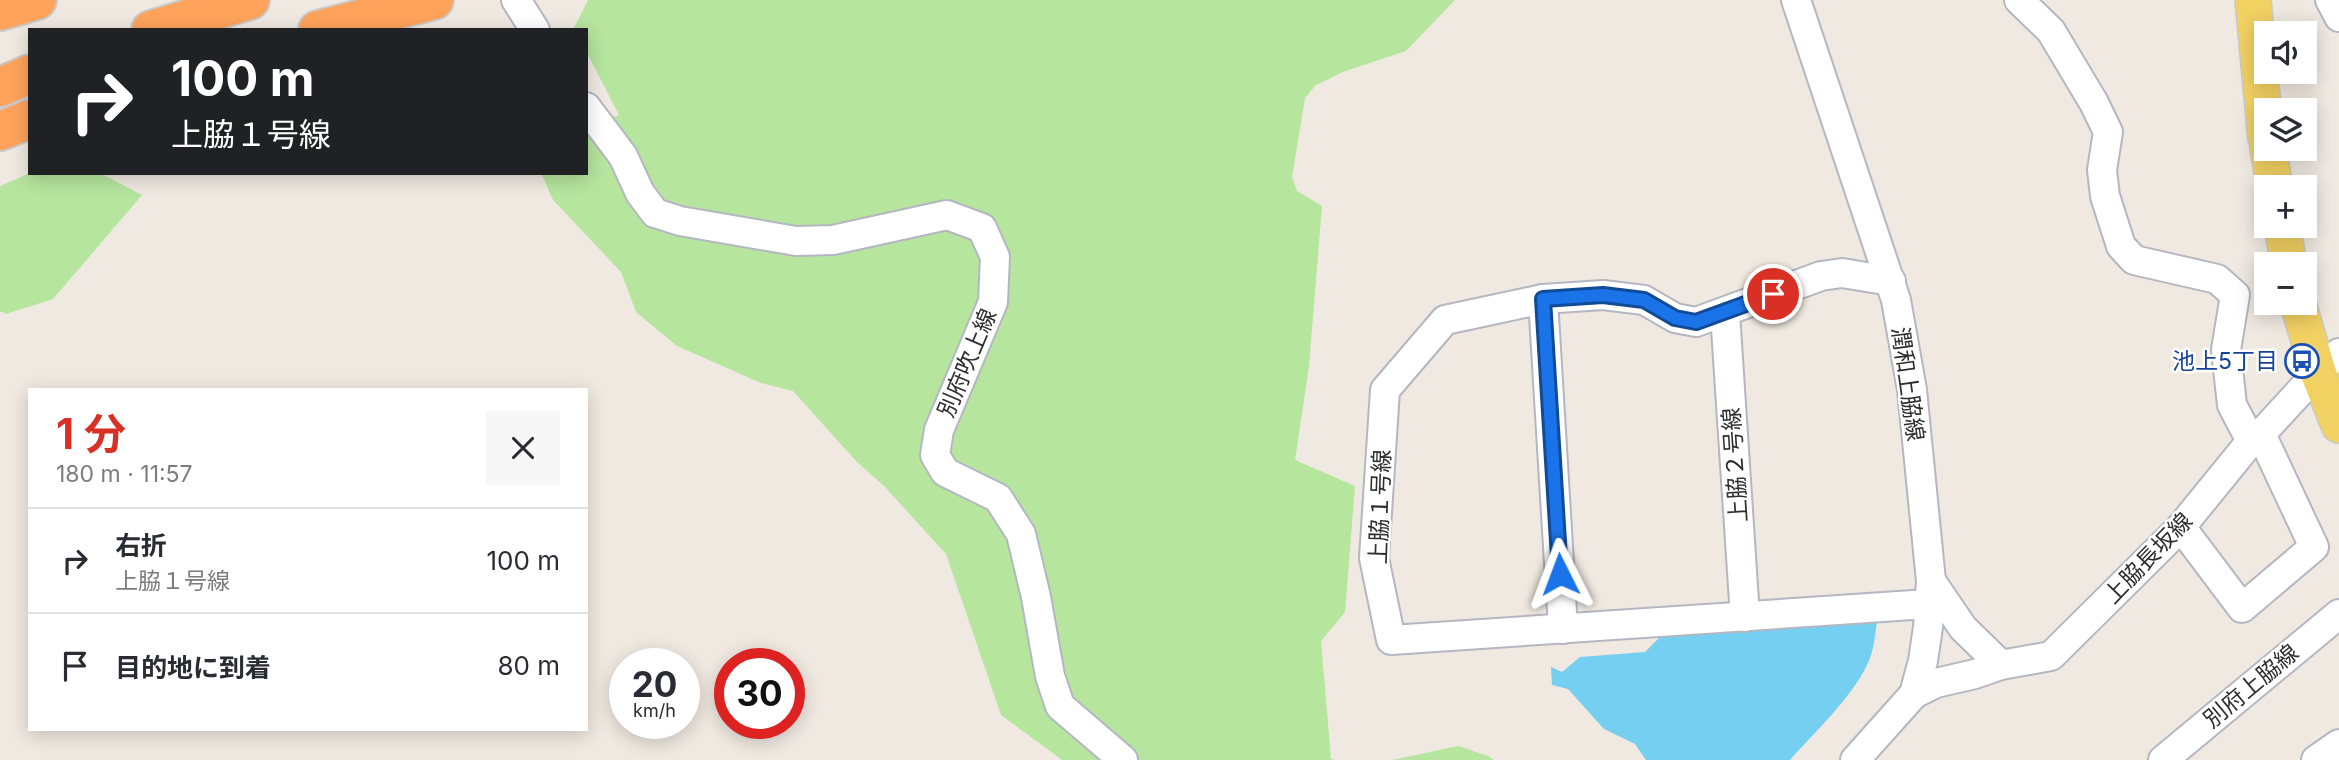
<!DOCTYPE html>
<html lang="ja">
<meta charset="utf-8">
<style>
body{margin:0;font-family:Inter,"Noto Sans JP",sans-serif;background:#f7f7f7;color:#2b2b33;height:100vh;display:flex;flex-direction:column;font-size:26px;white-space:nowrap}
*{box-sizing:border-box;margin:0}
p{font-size:23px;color:#7c7c81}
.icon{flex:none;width:38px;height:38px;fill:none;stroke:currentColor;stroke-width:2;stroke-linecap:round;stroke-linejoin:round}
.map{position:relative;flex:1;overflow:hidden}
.sheet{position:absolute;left:28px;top:388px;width:560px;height:343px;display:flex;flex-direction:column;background:#fff;border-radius:0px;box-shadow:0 4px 18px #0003}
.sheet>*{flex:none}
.guide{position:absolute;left:28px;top:28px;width:560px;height:147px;border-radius:0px;box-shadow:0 4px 18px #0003;background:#202124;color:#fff;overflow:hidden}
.controls{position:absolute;left:2254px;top:21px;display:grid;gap:14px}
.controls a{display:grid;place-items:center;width:63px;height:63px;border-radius:0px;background:#fff;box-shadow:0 4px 18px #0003;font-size:35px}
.speed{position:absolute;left:609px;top:648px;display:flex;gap:14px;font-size:35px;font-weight:700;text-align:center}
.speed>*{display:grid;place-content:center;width:91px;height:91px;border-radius:50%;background:#fff;box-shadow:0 4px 18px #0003;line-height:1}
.speed small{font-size:18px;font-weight:400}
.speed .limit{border:10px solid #d22;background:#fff;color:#111}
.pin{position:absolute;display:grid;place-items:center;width:60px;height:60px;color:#fff;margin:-30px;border:4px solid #fff;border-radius:50%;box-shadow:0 2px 7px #0007}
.me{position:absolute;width:77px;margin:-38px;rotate:357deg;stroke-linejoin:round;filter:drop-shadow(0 0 5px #0008)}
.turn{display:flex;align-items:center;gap:24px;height:147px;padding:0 28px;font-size:32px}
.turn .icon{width:91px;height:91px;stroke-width:2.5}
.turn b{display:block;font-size:49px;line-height:60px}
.round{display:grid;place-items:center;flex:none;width:74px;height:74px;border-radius:0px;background:#f7f7f7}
.head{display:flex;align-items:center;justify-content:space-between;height:119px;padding:0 28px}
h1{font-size:42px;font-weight:700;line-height:52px;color:#d93025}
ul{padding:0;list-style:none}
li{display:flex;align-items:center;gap:21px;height:105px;padding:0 28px;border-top:2px solid #e1e1e2}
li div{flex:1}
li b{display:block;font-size:26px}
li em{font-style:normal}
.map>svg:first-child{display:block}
.green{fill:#b6e59e}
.water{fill:#75cff0}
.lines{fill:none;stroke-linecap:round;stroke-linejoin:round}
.minor-casing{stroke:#b4b7c1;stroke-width:32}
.major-casing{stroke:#c9c9c9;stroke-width:38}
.highway-casing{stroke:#c9c9c9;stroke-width:42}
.minor{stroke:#fff;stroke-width:28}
.major{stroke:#f2d163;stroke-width:35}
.highway{stroke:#ffa35c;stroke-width:38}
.route-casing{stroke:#114b97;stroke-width:18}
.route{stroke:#1a73e8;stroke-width:12}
.labels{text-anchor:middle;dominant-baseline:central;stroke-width:5;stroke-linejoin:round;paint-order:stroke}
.transit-label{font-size:23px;fill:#164399;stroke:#fff;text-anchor:end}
.street-label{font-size:23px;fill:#2e2e2e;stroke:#fff}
</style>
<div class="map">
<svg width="2339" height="760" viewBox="0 0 2339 760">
<rect width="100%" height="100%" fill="#efe9e1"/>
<!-- green -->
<g class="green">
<path d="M588,0H1455L1406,51L1343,72L1316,85L1305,98L1292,177L1297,191L1322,206L1309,366L1295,460L1355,486L1345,612L1321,641L1331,759L1334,760H1062L1001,715L946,554L885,487L856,461L793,391L761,383L677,346L636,312L621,272L553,200L541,173H586V128L619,115L586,51V30H575L574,28Z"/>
<path d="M30,173H100L142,195L53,299L6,314L0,311V186Z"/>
<path d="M1459,746L1488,756L1494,760H1392Z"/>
</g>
<!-- water -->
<path class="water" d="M1877,621C1875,636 1874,651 1867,665C1852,697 1814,733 1790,760H1646L1635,744L1604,729L1568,689L1552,685L1551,667L1562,672L1580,657L1645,652L1665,632Z"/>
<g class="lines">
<!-- minor casing -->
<g class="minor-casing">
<g id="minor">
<path d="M516,0L535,30"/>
<path d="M1796,0L1896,300L1912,390L1931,581L1928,627L1923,661L1914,694L1855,760"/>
<path d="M2019,0L2051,31L2094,103L2108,132L2102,170L2105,196L2121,246L2134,260L2217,279L2235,295L2226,350L2232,405L2251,441"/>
<path d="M2330,0L2339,17"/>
<path d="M586,107L623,156L640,193L655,213L680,221L796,241L833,240L947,215L982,228L995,257L993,302L939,430L935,455L945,472L998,498L1021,534L1036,597L1050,676L1060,706L1123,760"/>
<path d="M1891,281L1842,273L1821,276L1696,322L1675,318L1644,300L1603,295L1543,299L1445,320L1385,390L1374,558L1391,640L1928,604"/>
<path d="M1543,299L1563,629"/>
<path d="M1725,313L1745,617"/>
<path d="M2181,527L2242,608L2314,547L2261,434"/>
<path d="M1931,581L1963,628L2001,665"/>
<path d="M1914,694L1936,683L1975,674L2001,665L2051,656L2181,527L2251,441L2261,434L2318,372L2339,353"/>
<path d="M2163,760L2339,614"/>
<path d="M2316,760L2339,744"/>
</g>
</g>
<!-- major casing -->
<g class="major-casing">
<g id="major">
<path d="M2253,0L2266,138"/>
<path d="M2268,149L2275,187"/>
<path d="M2282,226L2289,264"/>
<path d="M2298,303L2318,372L2339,425"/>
</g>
</g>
<!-- highway casing -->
<g class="highway-casing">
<g id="highway">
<path d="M0,11L37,0"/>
<path d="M151,30L250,0"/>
<path d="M318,30L434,0"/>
<path d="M0,87L30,74"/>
<path d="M0,131L30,119"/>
</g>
</g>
<!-- minor -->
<use href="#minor" class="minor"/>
<!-- major -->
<use href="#major" class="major"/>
<!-- highway -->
<use href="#highway" class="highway"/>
</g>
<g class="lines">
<!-- route casing -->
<g class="route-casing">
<path id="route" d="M1560,574L1543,299L1603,295L1644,300L1675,318L1696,322L1773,294"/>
</g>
<!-- route -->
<use href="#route" class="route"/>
</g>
<!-- icons -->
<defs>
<g id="bus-ring" transform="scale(1.75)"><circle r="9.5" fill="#fff" stroke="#1a4fb4" stroke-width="1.5"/><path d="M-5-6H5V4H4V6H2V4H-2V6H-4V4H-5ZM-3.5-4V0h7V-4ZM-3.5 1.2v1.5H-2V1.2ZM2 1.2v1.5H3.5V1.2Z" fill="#1a4fb4"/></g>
</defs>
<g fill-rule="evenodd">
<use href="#bus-ring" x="2302" y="361"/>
</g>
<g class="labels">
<!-- transit labels -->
<g class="transit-label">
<text x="2278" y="361">池上5丁目</text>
</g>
<!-- street labels -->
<g class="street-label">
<text transform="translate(967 363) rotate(-67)">別府吹上線</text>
<text transform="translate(1908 384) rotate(82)">潤和上脇線</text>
<text transform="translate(1735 465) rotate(-94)">上脇２号線</text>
<text transform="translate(1380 507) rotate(-88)">上脇１号線</text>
<text transform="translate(2148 558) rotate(-46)">上脇長坂線</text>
<text transform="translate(2251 686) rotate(-40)">別府上脇線</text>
</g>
</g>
</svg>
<div class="controls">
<a><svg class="icon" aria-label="sound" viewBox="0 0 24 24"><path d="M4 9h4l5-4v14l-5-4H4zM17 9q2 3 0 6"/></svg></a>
<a><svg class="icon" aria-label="layers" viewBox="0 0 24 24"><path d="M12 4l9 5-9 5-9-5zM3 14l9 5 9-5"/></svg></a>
<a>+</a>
<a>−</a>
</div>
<div class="speed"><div>20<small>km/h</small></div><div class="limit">30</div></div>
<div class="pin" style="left:1773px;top:294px;background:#d93025"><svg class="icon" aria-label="arrive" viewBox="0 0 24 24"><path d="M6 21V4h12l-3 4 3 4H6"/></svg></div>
<svg class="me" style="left:1560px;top:574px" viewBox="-20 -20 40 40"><path d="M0-17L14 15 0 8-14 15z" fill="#1a73e8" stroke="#fff" stroke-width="4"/></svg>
<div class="guide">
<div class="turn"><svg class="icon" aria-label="right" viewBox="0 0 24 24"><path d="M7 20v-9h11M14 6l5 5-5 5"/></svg><div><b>100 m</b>上脇１号線</div></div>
</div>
<section class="sheet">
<div class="head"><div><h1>1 分</h1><p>180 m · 11:57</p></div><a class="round"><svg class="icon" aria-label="close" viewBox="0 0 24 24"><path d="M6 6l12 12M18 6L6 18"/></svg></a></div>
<ul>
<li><svg class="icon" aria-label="right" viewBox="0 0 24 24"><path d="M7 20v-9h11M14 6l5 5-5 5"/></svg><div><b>右折</b><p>上脇１号線</p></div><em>100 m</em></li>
<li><svg class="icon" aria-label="arrive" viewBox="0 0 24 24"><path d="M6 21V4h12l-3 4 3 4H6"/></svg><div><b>目的地に到着</b></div><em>80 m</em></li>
</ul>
</section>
</div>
